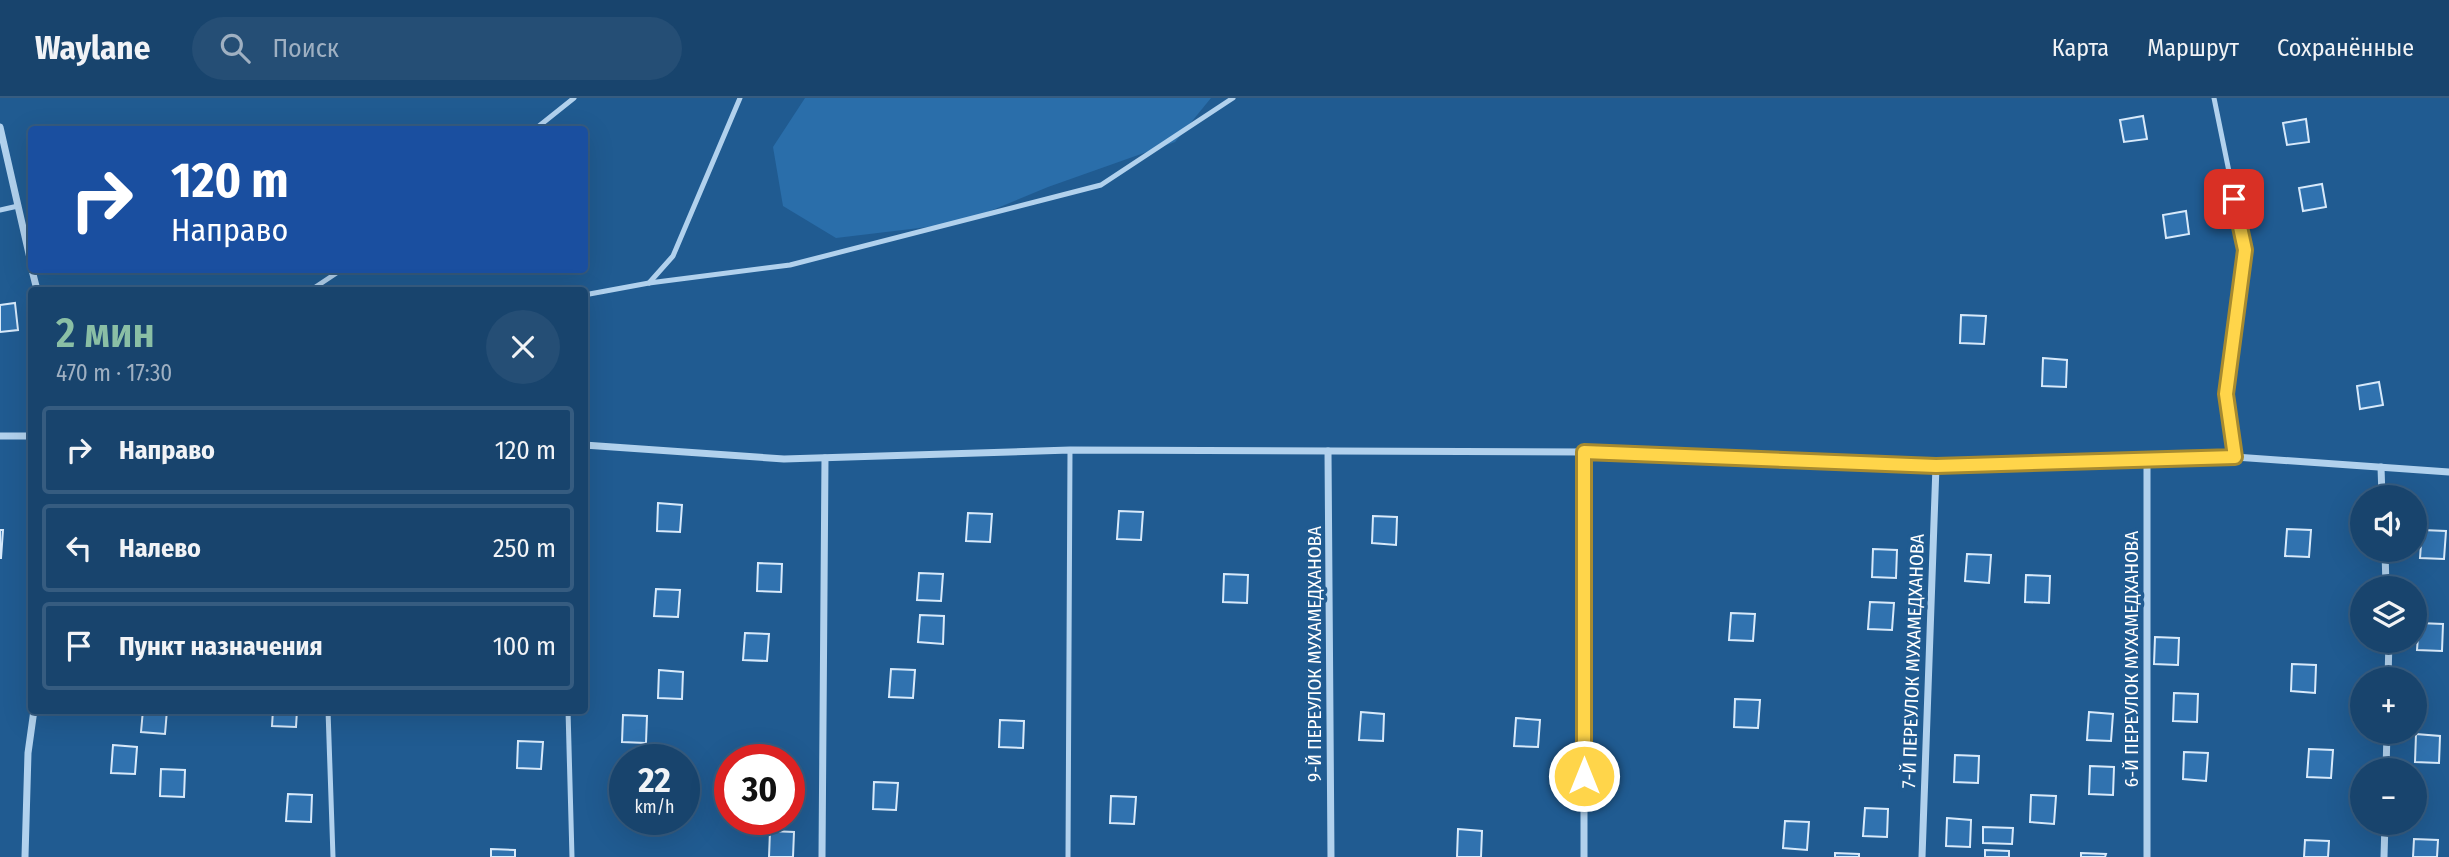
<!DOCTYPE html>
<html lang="ru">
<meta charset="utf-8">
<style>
body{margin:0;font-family:"Fira Sans Condensed",sans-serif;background:#254e75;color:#f1f3f6;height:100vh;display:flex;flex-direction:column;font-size:26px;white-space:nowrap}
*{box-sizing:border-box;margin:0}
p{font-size:23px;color:#9fb0c2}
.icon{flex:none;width:38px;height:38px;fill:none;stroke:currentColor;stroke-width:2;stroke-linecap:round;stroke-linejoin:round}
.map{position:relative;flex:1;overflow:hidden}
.details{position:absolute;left:28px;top:189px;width:560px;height:427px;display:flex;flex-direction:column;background:#18446d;border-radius:7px;box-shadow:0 7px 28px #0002,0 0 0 2px #365c80}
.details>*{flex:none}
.guide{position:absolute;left:28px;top:28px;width:560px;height:147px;border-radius:7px;box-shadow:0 7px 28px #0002,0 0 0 2px #365c80;background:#1a4fa0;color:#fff;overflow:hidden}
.buttons{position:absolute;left:2350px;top:387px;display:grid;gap:14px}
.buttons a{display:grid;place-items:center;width:77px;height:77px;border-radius:50%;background:#18446d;box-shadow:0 7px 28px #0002,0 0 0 2px #365c80;font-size:35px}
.speed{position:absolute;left:609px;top:646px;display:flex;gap:14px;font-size:35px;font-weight:700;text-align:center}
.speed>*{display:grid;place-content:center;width:91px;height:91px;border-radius:50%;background:#18446d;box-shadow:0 7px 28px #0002,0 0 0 2px #365c80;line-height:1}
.speed small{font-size:18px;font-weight:400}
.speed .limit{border:10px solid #d22;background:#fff;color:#111}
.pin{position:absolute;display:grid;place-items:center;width:60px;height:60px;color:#fff;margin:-30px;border-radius:14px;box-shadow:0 4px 10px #0006}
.me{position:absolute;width:77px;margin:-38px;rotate:0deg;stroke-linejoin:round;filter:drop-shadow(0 0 5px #0008)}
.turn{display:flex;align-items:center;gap:24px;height:147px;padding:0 28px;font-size:32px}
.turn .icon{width:91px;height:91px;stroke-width:2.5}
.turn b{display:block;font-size:49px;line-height:60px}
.round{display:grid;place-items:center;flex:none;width:74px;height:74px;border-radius:37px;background:#254e75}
.overview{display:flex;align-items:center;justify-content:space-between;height:119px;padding:0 28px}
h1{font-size:42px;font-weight:600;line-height:52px;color:#8abfa5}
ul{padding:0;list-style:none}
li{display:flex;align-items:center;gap:21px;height:88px;margin:0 14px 10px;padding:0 14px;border:4px solid #365c80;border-radius:7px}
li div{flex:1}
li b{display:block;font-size:26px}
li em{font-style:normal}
header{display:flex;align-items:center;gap:42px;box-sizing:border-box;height:98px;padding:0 35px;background:#18446d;border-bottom:2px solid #365c80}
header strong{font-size:33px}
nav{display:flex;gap:38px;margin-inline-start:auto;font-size:24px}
.search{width:490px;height:63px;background:#254e75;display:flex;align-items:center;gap:18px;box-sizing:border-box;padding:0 24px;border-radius:38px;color:#9fb0c2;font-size:26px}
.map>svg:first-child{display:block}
.green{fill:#2a6eaa}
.building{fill:#3072af;stroke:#d7e9fa;stroke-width:2}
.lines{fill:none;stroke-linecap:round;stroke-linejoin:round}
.service{stroke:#b1d1ed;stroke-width:5}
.minor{stroke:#b1d1ed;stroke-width:7}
.route-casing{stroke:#a68a30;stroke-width:18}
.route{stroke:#ffd54a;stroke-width:12}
.labels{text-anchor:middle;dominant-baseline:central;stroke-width:7;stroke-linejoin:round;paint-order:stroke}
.street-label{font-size:19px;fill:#fff;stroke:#205b91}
</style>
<header>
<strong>Waylane</strong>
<div class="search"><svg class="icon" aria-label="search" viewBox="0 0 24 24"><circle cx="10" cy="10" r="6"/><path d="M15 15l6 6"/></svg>Поиск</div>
<nav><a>Карта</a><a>Маршрут</a><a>Сохранённые</a></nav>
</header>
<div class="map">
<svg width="2449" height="759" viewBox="0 0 2449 759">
<rect width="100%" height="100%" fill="#205b91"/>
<!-- green -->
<path class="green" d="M805,0H1211L1175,44L1048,89L961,125L836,140L783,108L773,49Z"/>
<!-- building -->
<g class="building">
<path d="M2143,18L2147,41L2124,44L2120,22Z"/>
<path d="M2306,21L2309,44L2287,47L2283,25Z"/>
<path d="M2322,86L2326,109L2303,113L2299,90Z"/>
<path d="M2186,113L2189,136L2166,140L2163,117Z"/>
<path d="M15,205L18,232L0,234V207Z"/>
<path d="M1961,217L1986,218L1984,246L1960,245Z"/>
<path d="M2043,260L2067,262L2066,289L2042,288Z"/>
<path d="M2379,284L2383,307L2360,311L2357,288Z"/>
<path d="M658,405L682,407L680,434L657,433Z"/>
<path d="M1119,413L1143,414L1141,442L1117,441Z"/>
<path d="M968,415L992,416L990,444L966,443Z"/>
<path d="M1373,418L1397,419L1396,447L1372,445Z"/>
<path d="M2287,431L2311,432L2309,459L2285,458Z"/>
<path d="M0,432H3L1,460H0Z"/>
<path d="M2422,432L2446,433L2444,461L2420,460Z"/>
<path d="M1873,451L1897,452L1896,480L1872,479Z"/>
<path d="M1967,456L1991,457L1989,485L1965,483Z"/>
<path d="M758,465L782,466L781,494L757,493Z"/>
<path d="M919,475L943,476L941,503L917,502Z"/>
<path d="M1224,476L1248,477L1247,505L1223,504Z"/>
<path d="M2026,477L2050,478L2049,505L2025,504Z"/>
<path d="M656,491L680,492L678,519L654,518Z"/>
<path d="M1870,504L1894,505L1892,532L1868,531Z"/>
<path d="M1731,515L1755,516L1753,543L1729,542Z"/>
<path d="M920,517L944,518L943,546L918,544Z"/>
<path d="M2419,525L2443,526L2442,553L2417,552Z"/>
<path d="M745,535L769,536L767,563L743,562Z"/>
<path d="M2155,539L2179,540L2178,567L2154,566Z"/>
<path d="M2292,566L2316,567L2315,595L2291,593Z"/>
<path d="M891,571L915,572L913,600L889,599Z"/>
<path d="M659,572L683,574L682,601L658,600Z"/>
<path d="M2174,595L2198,596L2197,624L2173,623Z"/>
<path d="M1735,601L1760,602L1758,630L1734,629Z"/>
<path d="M143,612H167L165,636L141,634Z"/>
<path d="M273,612H297L296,629L272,628Z"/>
<path d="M1361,614L1384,616L1383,643L1359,642Z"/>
<path d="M2089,614L2113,616L2111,643L2087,642Z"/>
<path d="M623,617L647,618L646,645L622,644Z"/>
<path d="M1516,620L1540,622L1538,649L1514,648Z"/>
<path d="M1000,622L1024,623L1023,650L999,649Z"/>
<path d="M2416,636L2440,638L2439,665L2415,664Z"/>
<path d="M518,643L543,644L541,671L517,670Z"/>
<path d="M113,647L137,649L135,676L111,675Z"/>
<path d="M2309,651L2333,652L2331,680L2307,679Z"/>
<path d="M2184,654L2208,655L2206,683L2183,681Z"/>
<path d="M1955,657L1979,658L1978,685L1954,684Z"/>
<path d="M2090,668L2114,669L2113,697L2089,696Z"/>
<path d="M161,671L185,672L184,699L160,698Z"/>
<path d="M874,684L898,685L896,712L873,711Z"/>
<path d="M288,696L312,697L311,724L286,723Z"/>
<path d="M2031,697L2056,698L2054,726L2030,724Z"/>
<path d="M1111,698L1136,699L1134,726L1110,725Z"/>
<path d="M1865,710L1888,711L1887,739L1863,738Z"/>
<path d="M1947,720L1971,722L1970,749L1946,748Z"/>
<path d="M1785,723L1809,724L1807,752L1783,750Z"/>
<path d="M1983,729L2013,730L2012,746L1983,745Z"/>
<path d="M1458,731L1482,733L1481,759H1457Z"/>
<path d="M770,733L794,734L793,759H769Z"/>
<path d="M2414,741L2438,742L2437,759H2413Z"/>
<path d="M2305,742L2329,743L2328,759H2304Z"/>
<path d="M491,751L515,752V759H491Z"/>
<path d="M1985,752L2009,753V759H1985Z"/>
<path d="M1835,755L1859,756V759H1835Z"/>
<path d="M2081,755L2106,756L2105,759H2081Z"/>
</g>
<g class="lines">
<!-- service -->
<g class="service">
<path d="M2214,0L2245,152L2226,296L2235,359"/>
<path d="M534,32L574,0"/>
<path d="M0,112L18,108"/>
<path d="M649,185L673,158L740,0"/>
<path d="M311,192L341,172"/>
<path d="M584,197L649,185L790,167L1101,87L1233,0"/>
<path d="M328,612L333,759"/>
<path d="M568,612L572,759"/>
<path d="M1068,759L1070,352"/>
</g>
<!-- minor -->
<g class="minor">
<path d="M0,29L32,169"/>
<path d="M32,172L37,192"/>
<path d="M0,338H32"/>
<path d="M584,347L784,361L1070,352L1584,354L1936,368L2235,359L2449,374"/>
<path d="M1328,353L1331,759"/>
<path d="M2381,369L2382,399"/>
<path d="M2385,452L2386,490"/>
<path d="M2388,581L2389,542"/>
<path d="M2386,672L2387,634"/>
<path d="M25,759L28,655L34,612"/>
<path d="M822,759L825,360"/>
<path d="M1584,759V354"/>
<path d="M1922,759L1936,368"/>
<path d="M2147,759V362"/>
<path d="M2384,759L2385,724"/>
</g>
</g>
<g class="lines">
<!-- route casing -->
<g class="route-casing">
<path id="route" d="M1584,678V354L1936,368L2235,359L2226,296L2245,152L2234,101"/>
</g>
<!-- route -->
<use href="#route" class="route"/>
</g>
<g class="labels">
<!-- street labels -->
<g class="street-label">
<text transform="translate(1314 556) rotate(-90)">9-Й ПЕРЕУЛОК МУХАМЕДХАНОВА</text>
<text transform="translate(2131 561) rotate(-90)">6-Й ПЕРЕУЛОК МУХАМЕДХАНОВА</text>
<text transform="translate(1913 563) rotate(-88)">7-Й ПЕРЕУЛОК МУХАМЕДХАНОВА</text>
</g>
</g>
</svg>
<div class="buttons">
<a><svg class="icon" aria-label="sound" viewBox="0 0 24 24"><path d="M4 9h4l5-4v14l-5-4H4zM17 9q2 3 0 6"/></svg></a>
<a><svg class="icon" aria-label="layers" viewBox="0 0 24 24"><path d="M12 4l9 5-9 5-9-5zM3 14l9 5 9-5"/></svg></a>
<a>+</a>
<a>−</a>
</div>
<div class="speed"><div>22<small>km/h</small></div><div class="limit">30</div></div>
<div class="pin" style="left:2234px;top:101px;background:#d93025"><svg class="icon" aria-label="arrive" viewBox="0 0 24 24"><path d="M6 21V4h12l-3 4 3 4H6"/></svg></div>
<svg class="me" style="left:1584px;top:678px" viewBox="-20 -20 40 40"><circle r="17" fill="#ffd54a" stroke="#fff" stroke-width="3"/><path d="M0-11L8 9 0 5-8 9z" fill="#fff"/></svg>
<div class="guide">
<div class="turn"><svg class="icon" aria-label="right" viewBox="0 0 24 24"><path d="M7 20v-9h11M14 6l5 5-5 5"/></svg><div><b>120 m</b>Направо</div></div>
</div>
<section class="details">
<div class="overview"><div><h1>2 мин</h1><p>470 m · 17:30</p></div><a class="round"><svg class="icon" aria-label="close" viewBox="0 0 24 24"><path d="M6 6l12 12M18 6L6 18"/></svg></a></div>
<ul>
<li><svg class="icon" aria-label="right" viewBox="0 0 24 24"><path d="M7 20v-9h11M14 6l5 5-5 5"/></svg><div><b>Направо</b></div><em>120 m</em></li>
<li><svg class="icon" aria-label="left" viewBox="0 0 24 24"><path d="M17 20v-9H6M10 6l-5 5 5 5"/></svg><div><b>Налево</b></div><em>250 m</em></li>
<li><svg class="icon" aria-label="arrive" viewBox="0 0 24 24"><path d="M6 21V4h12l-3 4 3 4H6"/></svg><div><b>Пункт назначения</b></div><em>100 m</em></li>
</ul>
</section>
</div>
